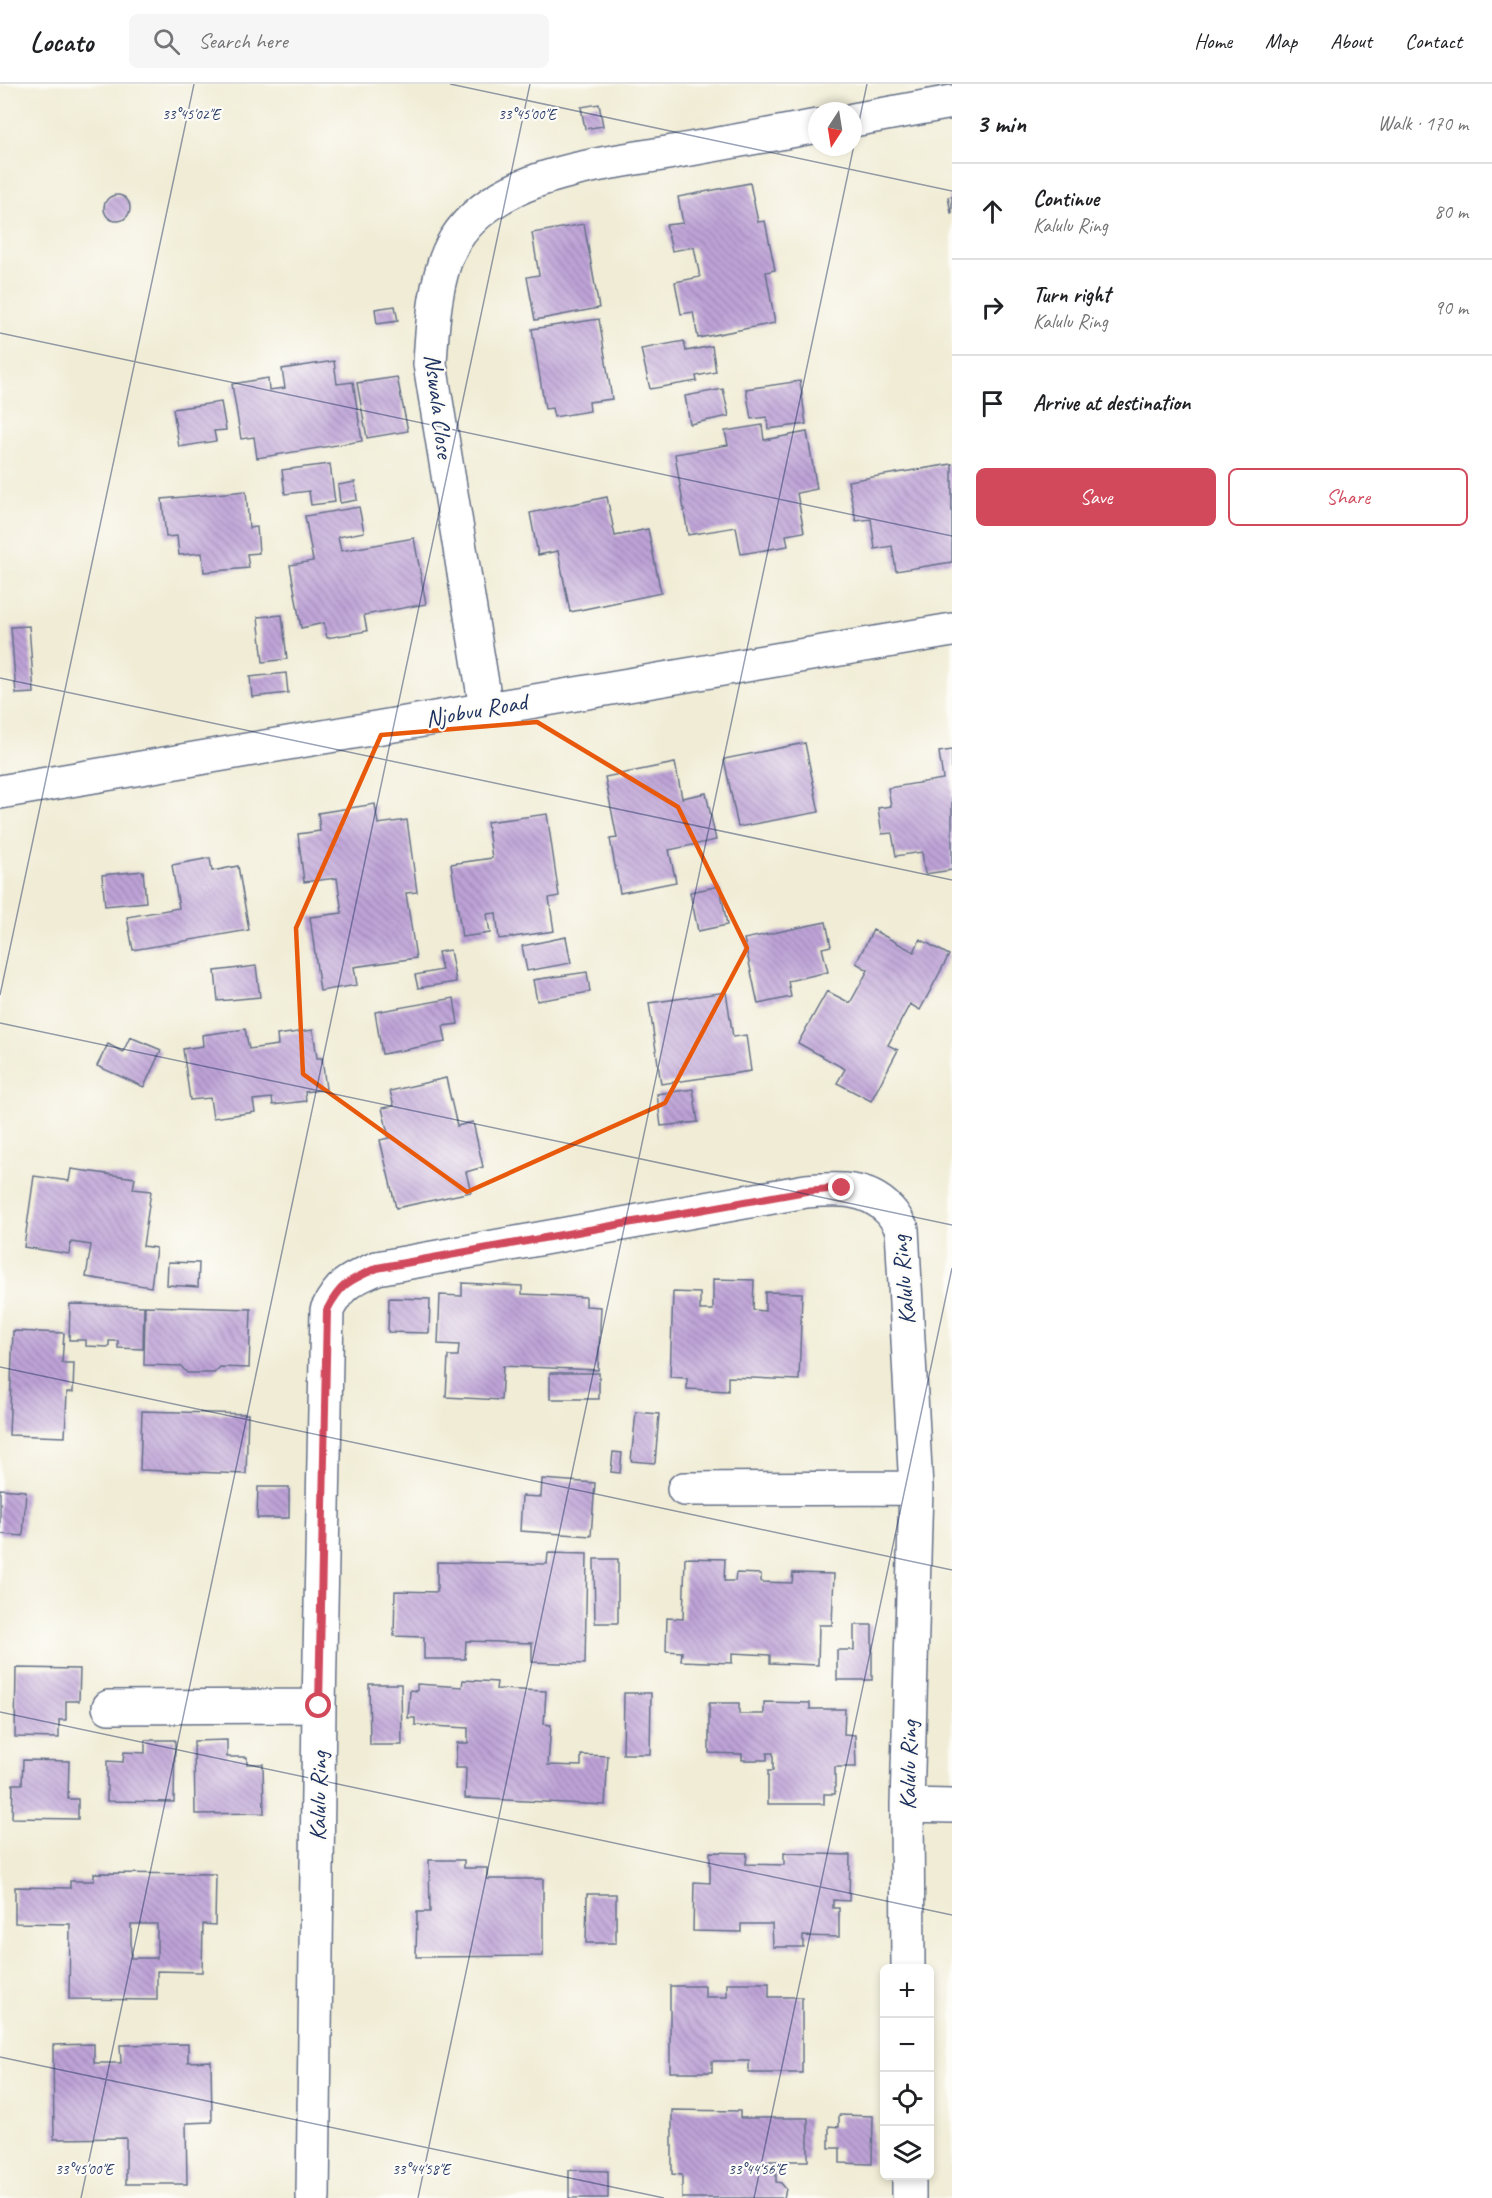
<!DOCTYPE html>
<html lang="en">
<head>
<meta charset="utf-8">
<style>
	body { margin:0; font-family:Caveat,sans-serif; background:#f6f6f6; color:#202124 }
	.controls { position:absolute; right:18px; bottom:18px; display:grid; overflow:hidden; border-radius:9px; box-shadow:0 3px 9px #0003 }
	.controls button { width:54px; height:54px; display:grid; place-items:center; padding:0; border:0; border-bottom:2px solid #e0e0e0; background:#fff; color:#202124; font:30px sans-serif }
	.compass { position:absolute; left:808px; top:18px; width:54px; height:54px; border-radius:50%; background:#fff; box-shadow:0 3px 9px #0003; rotate:192deg }
	.stop { position:absolute; width:18px; height:18px; margin:-14px; border:4px solid #d1495b; border-radius:50%; background:#fff }
	.stop.end { background:#d1495b; border-color:#fff; box-shadow:0 2px 6px #0008 }
	.list { margin:0; padding:0; list-style:none }
	h2 { display:flex; justify-content:space-between; align-items:center; height:78px; margin:0; padding:0 24px; font-size:26px }
	h2 small { font-size:20px; font-weight:400; color:#757577 }
	.list li { display:grid; grid-template-columns:39px 1fr auto; gap:18px; align-items:center; box-sizing:border-box; height:96px; padding:0 24px; border-top:2px solid #e0e0e0 }
	.list b { display:block; font-size:22px; white-space:nowrap }
	.list p { margin:0; font-size:20px; white-space:nowrap; color:#757577 }
	.list em { font-size:20px; font-style:normal; color:#757577 }
	.actions { display:flex; gap:12px; padding:18px 24px }
	.actions a { flex:1; padding:14px 0; border:2px solid #d1495b; border-radius:9px; text-align:center; font-size:21px; color:#d1495b }
	.actions .main { background:#d1495b; color:#fff }
	.icon { flex:none; width:33px; height:33px; fill:none; stroke:currentColor; stroke-width:2; stroke-linecap:round; stroke-linejoin:round }
	.map { position:relative; flex:none; width:952px; height:2114px; overflow:hidden }
	header { display:flex; align-items:center; gap:36px; box-sizing:border-box; height:84px; padding:0 30px; background:#fff; border-bottom:2px solid #e0e0e0 }
	header strong { font-size:28px }
	nav { display:flex; gap:33px; margin-inline-start:auto; font-size:21px }
	.search { width:420px; height:54px; background:#f6f6f6; display:flex; align-items:center; gap:15px; box-sizing:border-box; padding:0 21px; border-radius:9px; color:#757577; font-size:22px }
	main { display:flex }
	aside { flex:1; background:#fff }
	.map>svg:first-child { display:block }
	.building { fill:url(#building-back-hatch); fill-rule:evenodd }
	.lines { fill:none; stroke-linecap:round; stroke-linejoin:round }
	.minor-casing { stroke:#667188; stroke-width:36 }
	.minor { stroke:#fff; stroke-width:33 }
	.route { stroke:#d1495b; stroke-width:8 }
	.marked { fill:none; stroke:#e8590c; stroke-width:4.5; stroke-linejoin:round }
	.ticks { fill:none; stroke:#1b2f5e; stroke-width:1.5; stroke-opacity:0.45 }
	.labels { text-anchor:middle; stroke-width:4.5; stroke-linejoin:round; paint-order:stroke }
	.street-label { font-size:24px; fill:#1b2f5e; stroke:#fdfcf7 }
	.ticks-label { font-size:15px; text-anchor:middle; fill:#1b2f5e; stroke:#fdfcf7; stroke-width:4.5; stroke-linejoin:round; paint-order:stroke }
</style>
</head>
<body>
<header>
<strong>Locato</strong>
<div class="search"><svg class="icon" aria-label="search" viewBox="0 0 24 24"><circle cx="10" cy="10" r="6"/><path d="M15 15l6 6"/></svg>Search here</div>
<nav><a>Home</a><a>Map</a><a>About</a><a>Contact</a></nav>
</header>
<main>
<div class="map">
<svg width="952" height="2114" viewBox="0 0 952 2114">
	<defs>
		<pattern id="building-back-hatch" width="6" height="6" patternUnits="userSpaceOnUse" patternTransform="scale(1.5)"><rect width="6" height="6" fill="#bea3d7"/><path d="M-1 5l2 2M0 0l6 6M5-1l2 2" fill="none" stroke="#9a85b2"/></pattern>
	</defs>
	<rect width="100%" height="100%" fill="#fdfcf7"/>
	<filter id="ink" filterUnits="userSpaceOnUse"><feTurbulence type="fractalNoise" baseFrequency=".0167" numOctaves="2"/><feDisplacementMap in="SourceGraphic" scale="12" xChannelSelector="R" yChannelSelector="G"/><feConvolveMatrix kernelMatrix="1 2 1 2 8 2 1 2 1" color-interpolation-filters="sRGB"/></filter>
	<filter id="wash" filterUnits="userSpaceOnUse"><feTurbulence type="fractalNoise" baseFrequency=".008" numOctaves="4" result="noise"/><feDisplacementMap in="SourceGraphic" scale="24" xChannelSelector="R" yChannelSelector="G"/><feGaussianBlur stdDeviation="1.35" result="paint"/><feColorMatrix in="noise" values="0 0 0 0 0 0 0 0 0 0 0 0 0 0 0 0 0 1.4 0 .05"/><feComposite in="paint" operator="in"/></filter>
	<g filter="url(#wash)">
		<rect width="100%" height="100%" fill="#f0ecd5"/>
		<g id="blocks">
			<!-- building -->
			<path class="building" d="M 599,20 L 603,42 L 585,45 L 581,23 Z
				M 750,99 L 758,138 L 765,137 L 775,186 L 766,188 L 775,239 L 698,254 L 693,228 L 681,230 L 675,198 L 700,193 L 694,163 L 672,167 L 666,141 L 683,139 L 678,113 Z
				M104 124a13 13 0 1 1 26 0a13 13 0 1 1-26 0Z
				M 952,112 L 952,129 L 951,129 L 948,113 Z
				M 584,140 L 599,224 L 535,236 L 527,193 L 539,191 L 532,149 Z
				M 395,222 L 398,237 L 377,240 L 375,225 Z
				M 599,235 L 612,315 L 589,318 L 590,327 L 554,333 L 552,324 L 545,325 L 532,245 Z
				M 684,257 L 686,267 L 712,262 L 716,288 L 696,292 L 697,297 L 650,305 L 641,265 Z
				M 334,277 L 337,300 L 353,298 L 362,357 L 257,374 L 254,353 L 241,355 L 232,300 L 268,294 L 269,306 L 285,304 L 282,285 Z
				M 397,293 L 408,347 L 367,354 L 357,299 Z
				M 800,297 L 806,340 L 768,345 L 767,333 L 751,335 L 746,305 Z
				M 723,305 L 729,332 L 690,340 L 685,312 Z
				M 221,318 L 226,346 L 214,347 L 216,357 L 179,363 L 173,325 Z
				M 762,341 L 764,356 L 807,348 L 817,405 L 797,409 L 804,448 L 786,451 L 788,462 L 741,470 L 736,443 L 688,451 L 675,370 L 728,361 L 725,347 Z
				M 330,380 L 335,418 L 311,421 L 309,407 L 285,410 L 282,386 Z
				M 952,380 L 952,478 L 896,487 L 892,462 L 875,465 L 871,435 L 856,437 L 848,397 Z
				M 355,398 L 357,416 L 340,419 L 338,401 Z
				M 246,407 L 249,444 L 257,443 L 259,469 L 247,470 L 249,484 L 204,488 L 202,469 L 179,471 L 177,452 L 166,453 L 162,415 Z
				M 607,413 L 615,452 L 648,445 L 661,509 L 570,528 L 558,467 L 538,471 L 530,429 Z
				M 359,423 L 364,448 L 338,453 L 341,467 L 414,454 L 426,520 L 364,531 L 367,547 L 327,554 L 324,539 L 301,544 L 290,481 L 313,477 L 305,432 Z
				M 282,531 L 287,575 L 263,578 L 258,533 Z
				M 29,542 L 34,609 L 16,610 L 11,543 Z
				M 286,589 L 288,609 L 252,613 L 250,593 Z
				M 805,659 L 819,728 L 738,743 L 724,675 Z
				M 952,666 L 952,786 L 925,790 L 922,768 L 896,772 L 892,749 L 882,750 L 878,724 L 891,722 L 888,704 L 943,695 L 939,668 Z
				M 675,679 L 682,714 L 706,709 L 716,756 L 669,766 L 676,798 L 620,809 L 610,755 L 617,754 L 605,693 Z
				M 375,720 L 378,740 L 407,736 L 417,808 L 406,809 L 416,874 L 354,883 L 357,901 L 320,907 L 310,833 L 342,829 L 337,794 L 304,798 L 298,750 L 320,747 L 318,729 Z
				M 547,730 L 559,812 L 549,814 L 554,847 L 499,855 L 496,829 L 487,830 L 490,849 L 462,853 L 451,780 L 492,774 L 487,738 Z
				M 210,774 L 212,787 L 238,782 L 249,846 L 133,866 L 127,833 L 179,824 L 172,781 Z
				M 143,787 L 146,818 L 105,822 L 102,791 Z
				M 720,802 L 727,841 L 698,847 L 690,808 Z
				M 826,838 L 831,862 L 822,864 L 828,888 L 788,897 L 791,913 L 758,920 L 744,855 Z
				M 873,846 L 914,868 L 920,855 L 949,871 L 920,926 L 910,920 L 888,961 L 898,966 L 871,1017 L 837,999 L 845,985 L 798,959 L 827,907 L 850,919 L 868,886 L 856,879 Z
				M 566,853 L 571,879 L 527,887 L 522,862 Z
				M 450,866 L 456,898 L 418,904 L 415,891 L 442,886 L 438,868 Z
				M 256,882 L 260,913 L 218,917 L 215,887 Z
				M 587,888 L 590,908 L 537,917 L 533,896 Z
				M 726,908 L 733,953 L 746,951 L 751,987 L 661,1000 L 649,919 Z
				M 454,914 L 458,940 L 443,942 L 446,958 L 382,970 L 375,928 Z
				M 245,945 L 249,965 L 278,961 L 277,951 L 313,946 L 317,974 L 322,974 L 326,1005 L 305,1008 L 306,1017 L 273,1021 L 272,1014 L 253,1016 L 255,1028 L 213,1034 L 210,1014 L 190,1016 L 183,965 L 203,962 L 202,951 Z
				M 130,953 L 161,966 L 144,1003 L 97,982 L 108,960 L 123,968 Z
				M 446,994 L 457,1042 L 473,1038 L 483,1083 L 466,1088 L 471,1108 L 396,1124 L 380,1056 L 389,1054 L 382,1024 L 394,1022 L 390,1007 Z
				M 693,1005 L 698,1038 L 661,1042 L 657,1010 Z
				M 71,1085 L 135,1094 L 133,1105 L 151,1107 L 143,1162 L 156,1164 L 151,1203 L 86,1193 L 91,1161 L 71,1158 L 69,1170 L 24,1163 L 34,1092 L 69,1097 Z
				M 168,1178 L 199,1179 L 198,1203 L 167,1201 Z
				M 713,1195 L 754,1196 L 753,1226 L 765,1227 L 765,1208 L 802,1209 L 799,1296 L 728,1293 L 728,1307 L 687,1305 L 687,1294 L 670,1293 L 673,1208 L 700,1209 L 700,1226 L 713,1226 Z
				M 462,1199 L 522,1202 L 522,1210 L 586,1213 L 586,1222 L 601,1223 L 598,1286 L 503,1282 L 501,1316 L 446,1313 L 448,1272 L 458,1272 L 459,1261 L 438,1260 L 440,1211 L 462,1212 Z
				M 389,1214 L 430,1215 L 429,1249 L 388,1248 Z
				M 70,1220 L 144,1222 L 143,1265 L 118,1264 L 118,1257 L 109,1257 L 109,1263 L 86,1262 L 86,1256 L 69,1256 Z
				M 145,1222 L 251,1225 L 249,1284 L 220,1283 L 214,1289 L 187,1289 L 181,1282 L 144,1281 Z
				M 13,1247 L 64,1249 L 62,1279 L 74,1279 L 73,1308 L 67,1308 L 65,1353 L 9,1351 Z
				M 550,1289 L 599,1289 L 599,1315 L 550,1315 Z
				M 142,1327 L 248,1330 L 246,1390 L 140,1386 Z
				M 636,1328 L 659,1330 L 655,1379 L 631,1377 Z
				M 613,1368 L 622,1369 L 620,1389 L 611,1388 Z
				M 542,1395 L 595,1399 L 591,1452 L 520,1447 L 522,1412 L 541,1413 Z
				M 258,1403 L 289,1403 L 289,1434 L 257,1434 Z
				M 0,1405 L 26,1407 L 23,1452 L 0,1450 Z
				M 548,1469 L 587,1470 L 585,1580 L 532,1578 L 532,1559 L 466,1557 L 465,1575 L 424,1575 L 424,1553 L 394,1552 L 395,1507 L 437,1508 L 437,1478 L 547,1480 Z
				M 685,1474 L 725,1475 L 724,1497 L 735,1497 L 736,1489 L 761,1490 L 761,1498 L 792,1499 L 793,1489 L 834,1490 L 832,1541 L 819,1541 L 818,1581 L 770,1579 L 770,1571 L 732,1569 L 732,1579 L 681,1577 L 682,1568 L 666,1567 L 667,1534 L 683,1535 Z
				M 594,1475 L 618,1475 L 618,1539 L 595,1539 Z
				M 854,1541 L 872,1541 L 872,1596 L 837,1596 L 837,1566 L 854,1566 Z
				M 16,1584 L 80,1585 L 79,1617 L 66,1617 L 66,1636 L 59,1636 L 59,1654 L 15,1653 Z
				M 463,1596 L 497,1598 L 496,1605 L 546,1607 L 544,1640 L 551,1641 L 548,1681 L 581,1682 L 581,1671 L 608,1672 L 605,1721 L 465,1714 L 466,1684 L 455,1684 L 457,1659 L 468,1659 L 468,1644 L 415,1641 L 415,1634 L 408,1634 L 410,1606 L 417,1607 L 417,1600 L 462,1603 Z
				M 369,1600 L 401,1600 L 402,1661 L 370,1661 Z
				M 624,1609 L 651,1609 L 650,1670 L 623,1670 Z
				M 764,1618 L 810,1619 L 810,1625 L 845,1625 L 844,1650 L 855,1651 L 856,1683 L 835,1683 L 835,1710 L 824,1710 L 824,1720 L 768,1720 L 768,1687 L 773,1687 L 773,1669 L 767,1669 L 767,1676 L 742,1676 L 742,1670 L 709,1669 L 709,1619 L 739,1619 L 739,1630 L 764,1630 Z
				M 145,1656 L 175,1656 L 174,1718 L 107,1717 L 107,1677 L 123,1678 L 124,1668 L 145,1669 Z
				M 227,1656 L 227,1673 L 247,1673 L 247,1680 L 263,1680 L 264,1729 L 195,1730 L 194,1657 Z
				M 23,1676 L 69,1677 L 68,1715 L 78,1715 L 78,1735 L 12,1734 L 13,1700 L 22,1700 Z
				M 710,1768 L 747,1769 L 746,1780 L 784,1781 L 784,1769 L 850,1771 L 849,1817 L 833,1816 L 833,1824 L 839,1824 L 839,1853 L 803,1852 L 803,1863 L 773,1863 L 772,1840 L 741,1840 L 741,1848 L 693,1847 L 694,1798 L 710,1799 Z
				M 429,1776 L 464,1776 L 464,1784 L 487,1784 L 487,1795 L 543,1795 L 543,1872 L 416,1873 L 417,1828 L 430,1828 Z
				M 94,1789 L 216,1790 L 215,1841 L 203,1840 L 202,1888 L 157,1887 L 157,1916 L 69,1915 L 70,1840 L 15,1839 L 15,1803 L 70,1804 L 70,1797 L 94,1797 ZM 131,1840 L 157,1840 L 157,1874 L 131,1874 Z
				M 587,1810 L 616,1810 L 616,1859 L 586,1859 Z
				M 727,1899 L 769,1899 L 769,1913 L 802,1913 L 802,1989 L 749,1989 L 749,1977 L 712,1977 L 712,1988 L 670,1988 L 670,1902 L 705,1902 L 705,1913 L 727,1913 Z
				M 94,1960 L 94,1979 L 121,1979 L 120,1961 L 188,1960 L 188,1978 L 211,1977 L 212,2038 L 186,2039 L 187,2100 L 126,2100 L 126,2054 L 54,2055 L 53,1961 Z
				M 672,2026 L 740,2027 L 740,2034 L 808,2034 L 808,2077 L 764,2077 L 764,2081 L 776,2081 L 776,2098 L 781,2099 L 786,2105 L 784,2114 L 682,2114 L 682,2091 L 672,2090 Z
				M 839,2031 L 873,2032 L 872,2080 L 840,2079 L 840,2064 L 829,2064 L 829,2042 L 839,2043 Z
				M 569,2086 L 608,2087 L 608,2114 L 569,2114 Z"/>
		</g>
	</g>
	<g filter="url(#ink)">
		<use href="#blocks" fill-opacity="0" stroke="#667188" stroke-width="1.5"/>
		<g class="lines">
			<defs>
				<path id="minor" d="M 853,36 L 952,18
					M 486,624 L 430,280 C 432,243 435,188 455,156 C 498,88 601,81 673,68 C 721,60 769,51 817,42
					M 0,708 L 952,546
					M 684,1405 L 916,1404
					M 109,1623 L 319,1622
					M 907,1721 L 952,1722
					M 909,2092 L 909,2114
					M 313,2114 L 319,1622 L 327,1226 C 341,1199 350,1196 377,1184 L 806,1107 C 835,1105 866,1102 888,1125 C 894,1130 898,1139 902,1145 L 916,1404 L 907,1721 L 908,1884"/>
			</defs>
			<!-- minor casing -->
			<use href="#minor" class="minor-casing"/>
			<!-- minor -->
			<use href="#minor" class="minor"/>
		</g>
	</g>
	<g class="lines" filter="url(#ink)">
		<!-- route -->
		<path class="route" d="M 319,1622 L 327,1226 C 341,1199 350,1196 377,1184 L 806,1107 L 842,1104"/>
	</g>
	<!-- marked area -->
	<path class="marked" d="M 537,638 L 678,723 L 747,864 L 665,1019 L 467,1108 L 303,990 L 296,844 L 381,651 Z"/>
	<!-- ticks -->
	<path class="ticks" d="M 450,0 L 952,107M 0,249 L 952,452M 0,594 L 952,796M 0,911 L 194,0M 0,939 L 952,1141M 0,1283 L 952,1486M 0,1628 L 952,1831M 0,1973 L 664,2114M 81,2114 L 530,0M 418,2114 L 867,0M 754,2114 L 952,1184"/>
	<g class="labels">
		<!-- street labels -->
		<g class="street-label">
			<text transform="translate(439 322) rotate(83)" y="8">Nswala Close</text>
			<text transform="translate(476 626) rotate(-10)" y="8">Njobvu Road</text>
			<text transform="translate(903 1196) rotate(-95)" y="8">Kalulu Ring</text>
			<text transform="translate(908 1681) rotate(-89)" y="8">Kalulu Ring</text>
			<text transform="translate(318 1712) rotate(-89)" y="8">Kalulu Ring</text>
		</g>
	</g>
	<g class="ticks-label">
		<text x="191" y="35">33°45'02"E</text>
		<text x="527" y="35">33°45'00"E</text>
		<text x="84" y="2090">33°45'00"E</text>
		<text x="421" y="2090">33°44'58"E</text>
		<text x="757" y="2090">33°44'56"E</text>
	</g>
</svg>
<div class="controls">
<button>+</button>
<button>−</button>
<button><svg class="icon" aria-label="locate" viewBox="0 0 24 24"><circle cx="12" cy="12" r="6"/><path d="M12 2v4M12 18v4M2 12h4M18 12h4"/></svg></button>
<button><svg class="icon" aria-label="layers" viewBox="0 0 24 24"><path d="M12 4l9 5-9 5-9-5zM3 14l9 5 9-5"/></svg></button>
</div>
<svg class="compass" viewBox="-18 -18 36 36"><path d="M0-13l5 13h-10z" fill="#e53935"/><path d="M0 13l5-13h-10z" fill="#757577"/></svg>
<div class="stop" style="left:319px;top:1622px"></div>
<div class="stop end" style="left:842px;top:1104px"></div>
</div>
<aside>
<h2>3 min<small>Walk · 170 m</small></h2>
<ul class="list">
<li><svg class="icon" aria-label="ahead" viewBox="0 0 24 24"><path d="M12 20V5M6 11l6-6 6 6"/></svg><div><b>Continue</b><p>Kalulu Ring</p></div><em>80 m</em></li>
<li><svg class="icon" aria-label="right" viewBox="0 0 24 24"><path d="M7 20v-9h11M14 6l5 5-5 5"/></svg><div><b>Turn right</b><p>Kalulu Ring</p></div><em>90 m</em></li>
<li><svg class="icon" aria-label="arrive" viewBox="0 0 24 24"><path d="M6 21V4h12l-3 4 3 4H6"/></svg><div><b>Arrive at destination</b></div></li>
</ul>
<div class="actions"><a class="main">Save</a><a>Share</a></div>
</aside>
</main>
</body>
</html>
